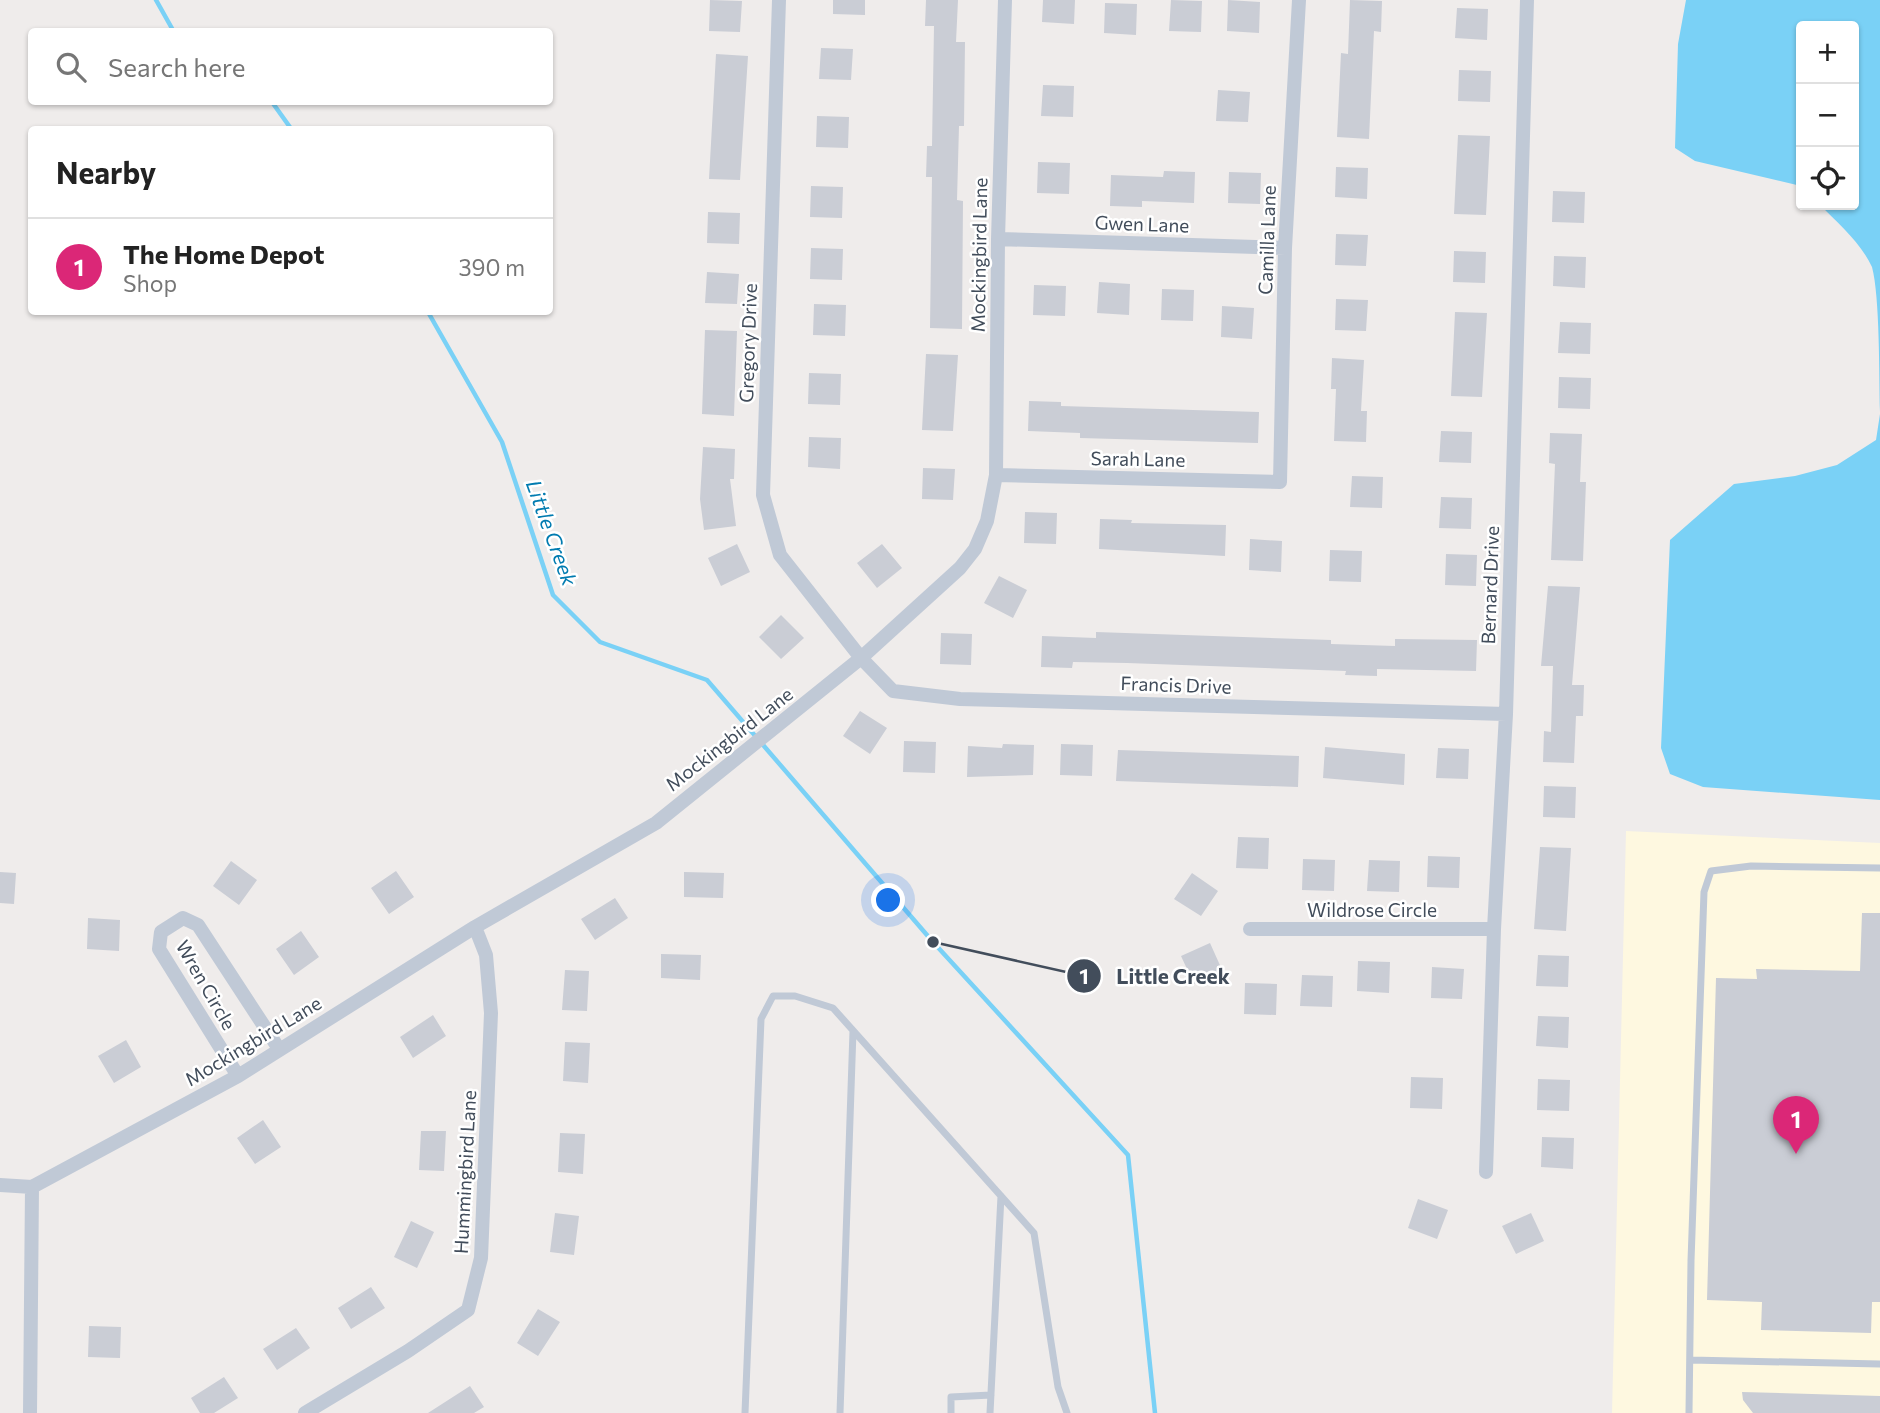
<!DOCTYPE html>
<html lang="en">
<head>
<meta charset="utf-8">
<style>
	body { margin:0; font-family:Commissioner,sans-serif; background:#f6f6f6; color:#222 }
	.controls { position:absolute; right:21px; top:21px; display:grid; overflow:hidden; border-radius:7px; box-shadow:0 2px 5px #0004 }
	.controls button { width:63px; height:63px; display:grid; place-items:center; padding:0; border:0; border-bottom:2px solid #e0e0e0; background:#fff; color:#222; font:35px sans-serif }
	.you { position:absolute; left:889px; top:901px; width:24px; height:24px; margin:-18px; border:5px solid #fff; border-radius:50%; background:#1a73e8; box-shadow:0 0 0 10px #1a73e833 }
	.badge { display:grid; place-items:center; width:46px; height:46px; border-radius:50%; background:#db2777; color:#fff; font-size:23px; font-weight:700 }
	.pin { position:absolute; translate:-50% -58px; filter:drop-shadow(0 2px 4px #0008) }
	.pin::after { content:''; position:absolute; top:37px; width:24px; height:21px; background:inherit; clip-path:polygon(0 0,100% 0,50% 100%) }
	.list { margin:0; padding:0; list-style:none }
	h2 { display:flex; justify-content:space-between; align-items:center; height:91px; margin:0; padding:0 28px; font-size:30px }
	h2 small { font-size:23px; font-weight:400; color:#767676 }
	.list li { display:grid; grid-template-columns:46px 1fr auto; gap:21px; align-items:center; box-sizing:border-box; height:98px; padding:0 28px; border-top:2px solid #e0e0e0 }
	.list b { display:block; font-size:26px; white-space:nowrap }
	.list p { margin:0; font-size:23px; white-space:nowrap; color:#767676 }
	.list em { font-size:23px; font-style:normal; color:#767676 }
	.icon { flex:none; width:38px; height:38px; fill:none; stroke:currentColor; stroke-width:2; stroke-linecap:round; stroke-linejoin:round }
	.map { position:relative; flex:none; width:1880px; height:1413px; overflow:hidden }
	.search { position:absolute; background:#fff; box-shadow:0 2px 5px #0004; left:28px; top:28px; width:525px; height:77px; display:flex; align-items:center; gap:18px; box-sizing:border-box; padding:0 24px; border-radius:7px; color:#767676; font-size:26px }
	.panel { position:absolute; background:#fff; box-shadow:0 2px 5px #0004; left:28px; top:126px; width:525px; height:189px; border-radius:7px }
	.map>svg:first-child { display:block }
	.commercial { fill:#fef8e0 }
	.water { fill:#7ad1f6 }
	.lines { fill:none; stroke-linecap:round; stroke-linejoin:round }
	.stream { stroke:#7ad1f6; stroke-width:4.5 }
	.building { fill:#cacdd5 }
	.lane { stroke:#c0c9d6; stroke-width:7 }
	.street { stroke:#c0c9d6; stroke-width:14 }
	.labels { text-anchor:middle; stroke-width:5; stroke-linejoin:round; paint-order:stroke }
	.street-label { font-size:19px; fill:#424d5b; stroke:#fff }
	.water-label { font-size:21px; font-style:italic; fill:#007bb0; stroke:#fff }
	.leader { fill:none; stroke:#424d5b; stroke-width:2.5 }
	.callout-dot { fill:#424d5b; stroke:#fff; stroke-width:2.5 }
	.mark-label { font-size:21px; text-anchor:middle; font-weight:bold; fill:#fff }
	.callout-label { font-size:21px; text-anchor:middle; font-weight:bold; fill:#424d5b; stroke:#fff; stroke-width:5; stroke-linejoin:round; paint-order:stroke }
</style>
</head>
<body>
<div class="map">
<svg width="1880" height="1413" viewBox="0 0 1880 1413">
	<rect width="100%" height="100%" fill="#efeceb"/>
	<!-- commercial -->
	<path class="commercial" d="M 1626,831 L 1880,843 L 1880,1413 L 1612,1413 Z"/>
	<!-- water -->
	<path class="water" d="M 1686,0 L 1880,0 L 1880,412 C 1879,376 1880,297 1872,267 C 1861,243 1838,223 1820,205 L 1854,205 L 1854,26 L 1801,26 L 1801,186 L 1695,161 L 1675,148 L 1678,44 Z
		M 1880,414 L 1880,800 L 1703,787 L 1670,774 L 1661,748 L 1670,540 L 1734,484 L 1795,476 L 1837,465 L 1876,440 Z"/>
	<g class="lines">
		<!-- stream -->
		<path class="stream" d="M 156,0 L 174,32
			M 272,102 L 292,130
			M 428,312 L 502,442 L 553,595 L 600,642 L 707,680 L 933,942 L 1128,1155 L 1155,1413"/>
	</g>
	<!-- building -->
	<path class="building" d="M 710,0 L 742,1 L 740,32 L 709,31 Z
		M 833,0 L 865,0 L 865,15 L 833,14 Z
		M 926,0 L 958,0 L 956,42 L 965,42 L 964,126 L 959,126 L 957,200 L 963,201 L 962,329 L 930,328 L 932,177 L 926,177 L 927,146 L 932,146 L 934,26 L 925,26 Z
		M 1043,0 L 1075,0 L 1074,24 L 1042,22 Z
		M 1171,0 L 1202,1 L 1201,32 L 1169,31 Z
		M 1228,0 L 1260,2 L 1259,33 L 1227,31 Z
		M 1350,0 L 1382,1 L 1381,32 L 1374,31 L 1369,139 L 1337,137 L 1341,53 L 1348,54 Z
		M 1105,3 L 1137,4 L 1136,35 L 1104,33 Z
		M 1457,8 L 1488,9 L 1487,40 L 1455,38 Z
		M 821,48 L 853,49 L 851,80 L 819,79 Z
		M 716,54 L 748,56 L 740,180 L 709,179 Z
		M 1459,70 L 1491,71 L 1490,102 L 1458,101 Z
		M 1043,85 L 1074,86 L 1073,117 L 1041,116 Z
		M 1218,90 L 1250,92 L 1248,122 L 1216,121 Z
		M 817,116 L 849,117 L 848,148 L 816,147 Z
		M 1458,135 L 1490,136 L 1486,215 L 1454,214 Z
		M 1038,162 L 1070,163 L 1069,194 L 1037,193 Z
		M 1336,167 L 1368,168 L 1367,199 L 1335,197 Z
		M 1164,171 L 1195,172 L 1194,203 L 1142,201 L 1142,207 L 1110,206 L 1111,175 L 1163,177 Z
		M 1229,172 L 1261,173 L 1260,204 L 1228,203 Z
		M 811,186 L 843,187 L 842,218 L 810,217 Z
		M 1553,191 L 1585,192 L 1584,223 L 1552,222 Z
		M 708,212 L 740,213 L 739,244 L 707,243 Z
		M 1336,234 L 1368,235 L 1366,266 L 1335,265 Z
		M 811,248 L 843,249 L 842,280 L 810,279 Z
		M 1454,251 L 1486,252 L 1485,283 L 1453,282 Z
		M 1554,256 L 1586,257 L 1585,288 L 1553,286 Z
		M 707,272 L 739,274 L 737,304 L 705,303 Z
		M 1099,282 L 1130,284 L 1129,315 L 1097,313 Z
		M 1034,285 L 1066,286 L 1065,316 L 1033,315 Z
		M 1162,289 L 1194,290 L 1193,321 L 1161,320 Z
		M 1336,299 L 1368,300 L 1366,331 L 1335,330 Z
		M 814,304 L 846,305 L 845,336 L 813,335 Z
		M 1222,306 L 1254,308 L 1252,339 L 1221,337 Z
		M 1455,312 L 1487,313 L 1482,397 L 1451,396 Z
		M 1560,322 L 1591,323 L 1590,354 L 1558,353 Z
		M 705,330 L 737,331 L 734,416 L 702,414 Z
		M 926,354 L 958,355 L 953,431 L 922,430 Z
		M 1332,358 L 1364,360 L 1361,411 L 1367,411 L 1366,442 L 1334,441 L 1336,389 L 1331,389 Z
		M 809,373 L 841,374 L 840,405 L 808,404 Z
		M 1559,377 L 1591,378 L 1590,409 L 1558,408 Z
		M 1029,401 L 1061,402 L 1061,406 L 1259,412 L 1258,443 L 1080,438 L 1080,433 L 1028,431 Z
		M 1441,431 L 1472,432 L 1471,463 L 1439,462 Z
		M 1550,433 L 1582,434 L 1580,482 L 1586,482 L 1583,561 L 1551,560 L 1555,464 L 1549,463 Z
		M 809,437 L 841,438 L 840,469 L 808,467 Z
		M 703,447 L 735,449 L 734,479 L 730,479 L 736,526 L 704,530 L 700,499 Z
		M 923,468 L 955,469 L 953,500 L 922,499 Z
		M 1352,476 L 1383,477 L 1382,508 L 1350,507 Z
		M 1441,497 L 1472,498 L 1471,529 L 1439,528 Z
		M 1025,512 L 1057,513 L 1056,544 L 1024,543 Z
		M 1100,519 L 1132,520 L 1131,523 L 1226,525 L 1225,556 L 1099,549 Z
		M 1250,539 L 1282,541 L 1281,572 L 1249,570 Z
		M 737,544 L 750,572 L 721,586 L 708,558 Z
		M 882,544 L 902,568 L 877,588 L 857,563 Z
		M 1330,550 L 1362,551 L 1361,582 L 1329,581 Z
		M 1446,554 L 1477,555 L 1476,586 L 1445,585 Z
		M 999,576 L 1027,590 L 1013,618 L 984,603 Z
		M 1548,586 L 1580,587 L 1572,685 L 1584,685 L 1583,716 L 1576,716 L 1574,763 L 1543,762 L 1544,731 L 1551,732 L 1553,666 L 1541,666 Z
		M 781,615 L 804,638 L 781,659 L 759,637 Z
		M 1096,632 L 1331,640 L 1331,644 L 1395,646 L 1395,639 L 1477,640 L 1476,671 L 1377,669 L 1377,676 L 1345,675 L 1346,671 L 1127,663 L 1073,662 L 1072,668 L 1041,667 L 1042,636 L 1096,638 Z
		M 941,633 L 972,634 L 971,665 L 940,664 Z
		M 860,711 L 887,728 L 870,754 L 843,736 Z
		M 904,741 L 936,742 L 935,773 L 903,772 Z
		M 1003,744 L 1034,745 L 1033,775 L 967,777 L 968,746 L 1002,748 Z
		M 1061,744 L 1093,745 L 1092,776 L 1060,775 Z
		M 1325,747 L 1405,754 L 1404,785 L 1323,778 Z
		M 1438,748 L 1469,749 L 1468,779 L 1436,778 Z
		M 1118,750 L 1299,756 L 1298,787 L 1116,781 Z
		M 1544,786 L 1576,787 L 1575,818 L 1543,817 Z
		M 1238,837 L 1269,838 L 1268,869 L 1236,868 Z
		M 1540,847 L 1571,848 L 1566,931 L 1534,929 Z
		M 1428,856 L 1460,857 L 1459,888 L 1427,887 Z
		M 1303,859 L 1335,860 L 1334,891 L 1302,890 Z
		M 1369,860 L 1400,861 L 1399,892 L 1367,891 Z
		M 231,861 L 257,880 L 239,905 L 213,886 Z
		M 396,871 L 414,897 L 389,914 L 371,888 Z
		M 0,872 L 16,873 L 14,904 L 0,903 Z
		M 684,872 L 724,873 L 723,898 L 684,897 Z
		M 1192,873 L 1218,891 L 1201,916 L 1174,899 Z
		M 615,898 L 628,918 L 595,940 L 581,919 Z
		M 1862,913 L 1880,913 L 1880,1302 L 1872,1302 L 1871,1333 L 1761,1330 L 1762,1302 L 1707,1300 L 1716,978 L 1757,979 L 1756,969 L 1860,971 Z
		M 88,918 L 120,920 L 119,951 L 87,949 Z
		M 301,931 L 319,957 L 294,975 L 276,949 Z
		M 1210,943 L 1223,972 L 1194,984 L 1181,956 Z
		M 661,954 L 701,955 L 700,980 L 661,978 Z
		M 1538,955 L 1569,956 L 1568,987 L 1536,986 Z
		M 1358,961 L 1390,962 L 1389,993 L 1357,991 Z
		M 1432,967 L 1464,969 L 1462,999 L 1431,998 Z
		M 565,970 L 589,971 L 587,1011 L 562,1010 Z
		M 1302,975 L 1333,976 L 1332,1007 L 1300,1006 Z
		M 1245,983 L 1277,984 L 1276,1015 L 1244,1014 Z
		M 433,1015 L 446,1036 L 413,1058 L 400,1037 Z
		M 1538,1016 L 1569,1017 L 1568,1048 L 1536,1046 Z
		M 126,1040 L 141,1067 L 114,1083 L 98,1056 Z
		M 565,1042 L 590,1043 L 588,1083 L 563,1081 Z
		M 1411,1077 L 1443,1078 L 1442,1109 L 1410,1108 Z
		M 1538,1079 L 1570,1080 L 1569,1111 L 1537,1110 Z
		M 263,1120 L 281,1147 L 255,1164 L 237,1138 Z
		M 421,1131 L 446,1131 L 444,1171 L 419,1170 Z
		M 560,1133 L 585,1134 L 583,1174 L 558,1172 Z
		M 1542,1137 L 1574,1138 L 1573,1169 L 1541,1167 Z
		M 1418,1199 L 1448,1210 L 1437,1239 L 1408,1228 Z
		M 555,1213 L 579,1216 L 574,1255 L 550,1252 Z
		M 1531,1213 L 1544,1241 L 1516,1254 L 1502,1226 Z
		M 411,1221 L 434,1232 L 417,1268 L 394,1257 Z
		M 371,1287 L 385,1308 L 351,1329 L 338,1308 Z
		M 538,1309 L 560,1322 L 538,1356 L 517,1343 Z
		M 89,1326 L 121,1327 L 120,1358 L 88,1357 Z
		M 296,1328 L 310,1348 L 277,1370 L 263,1349 Z
		M 224,1377 L 238,1398 L 214,1413 L 200,1413 L 191,1398 Z
		M 470,1386 L 484,1407 L 474,1413 L 428,1413 Z
		M 1742,1392 L 1880,1396 L 1880,1413 L 1753,1413 L 1743,1400 Z"/>
	<g class="lines">
		<!-- lane -->
		<path class="lane" d="M 1690,1360 L 1880,1364
			M 745,1413 L 761,1019 L 773,996 L 795,996 L 833,1008 L 1034,1233 L 1058,1387 L 1067,1413
			M 840,1413 L 853,1031
			M 951,1413 L 951,1397 L 991,1395
			M 990,1413 L 1001,1196
			M 1689,1413 L 1691,1261 L 1704,892 L 1711,871 L 1751,866 L 1880,868"/>
		<!-- street -->
		<path class="street" d="M 779,0 L 763,495 L 780,555 L 861,658 L 893,691 L 960,699 L 1506,714
			M 998,239 L 1285,248
			M 996,475 L 1280,482 L 1285,248 L 1299,0
			M 1250,929 L 1494,929
			M 238,1076 L 159,949 L 161,932 L 183,918 L 198,925 L 279,1049
			M 1486,1172 L 1494,929 L 1506,714 L 1527,0
			M 0,1185 L 32,1187 L 238,1076 L 475,927 L 656,823 L 861,658 L 960,568 L 975,549 L 987,521 L 996,475 L 998,239 L 1005,0
			M 30,1413 L 32,1187
			M 305,1413 L 408,1351 L 468,1310 L 481,1258 L 491,1013 L 486,955 L 475,927"/>
	</g>
	<g class="labels">
		<!-- street labels -->
		<g class="street-label">
			<text transform="translate(1142 224) rotate(2)" y="7">Gwen Lane</text>
			<text transform="translate(1267 240) rotate(-88)" y="7">Camilla Lane</text>
			<text transform="translate(979 255) rotate(-89)" y="7">Mockingbird Lane</text>
			<text transform="translate(748 343) rotate(-88)" y="7">Gregory Drive</text>
			<text transform="translate(1138 459) rotate(1)" y="7">Sarah Lane</text>
			<text transform="translate(1490 585) rotate(-88)" y="7">Bernard Drive</text>
			<text transform="translate(1176 685) rotate(2)" y="7">Francis Drive</text>
			<text transform="translate(729 739) rotate(-38)" y="7">Mockingbird Lane</text>
			<text x="1372" y="917">Wildrose Circle</text>
			<text transform="translate(206 985) rotate(60)" y="7">Wren Circle</text>
			<text transform="translate(253 1041) rotate(-31)" y="7">Mockingbird Lane</text>
			<text transform="translate(465 1172) rotate(-87)" y="7">Hummingbird Lane</text>
		</g>
		<!-- water labels -->
		<g class="water-label">
			<text transform="translate(551 533) rotate(70)" y="7">Little Creek</text>
		</g>
	</g>
	<!-- callouts -->
	<path class="leader" d="M933 942L1084 976"/>
	<g class="callout-dot">
		<circle cx="933" cy="942" r="7"/>
		<circle cx="1084" cy="976" r="18"/>
	</g>
	<g class="mark-label">
		<text x="1084" y="984">1</text>
	</g>
	<g class="callout-label">
		<text x="1173" y="984">Little Creek</text>
	</g>
</svg>
<div class="controls">
<button>+</button>
<button>−</button>
<button><svg class="icon" aria-label="locate" viewBox="0 0 24 24"><circle cx="12" cy="12" r="6"/><path d="M12 2v4M12 18v4M2 12h4M18 12h4"/></svg></button>
</div>
<div class="you"></div>
<div class="pin badge" style="left:1796px;top:1154px">1</div>
<div class="search"><svg class="icon" aria-label="search" viewBox="0 0 24 24"><circle cx="10" cy="10" r="6"/><path d="M15 15l6 6"/></svg>Search here</div>
<section class="panel">
<h2>Nearby<small></small></h2>
<ul class="list">
<li><span class="badge">1</span><div><b>The Home Depot</b><p>Shop</p></div><em>390 m</em></li>
</ul>
</section>
</div>
</body>
</html>
